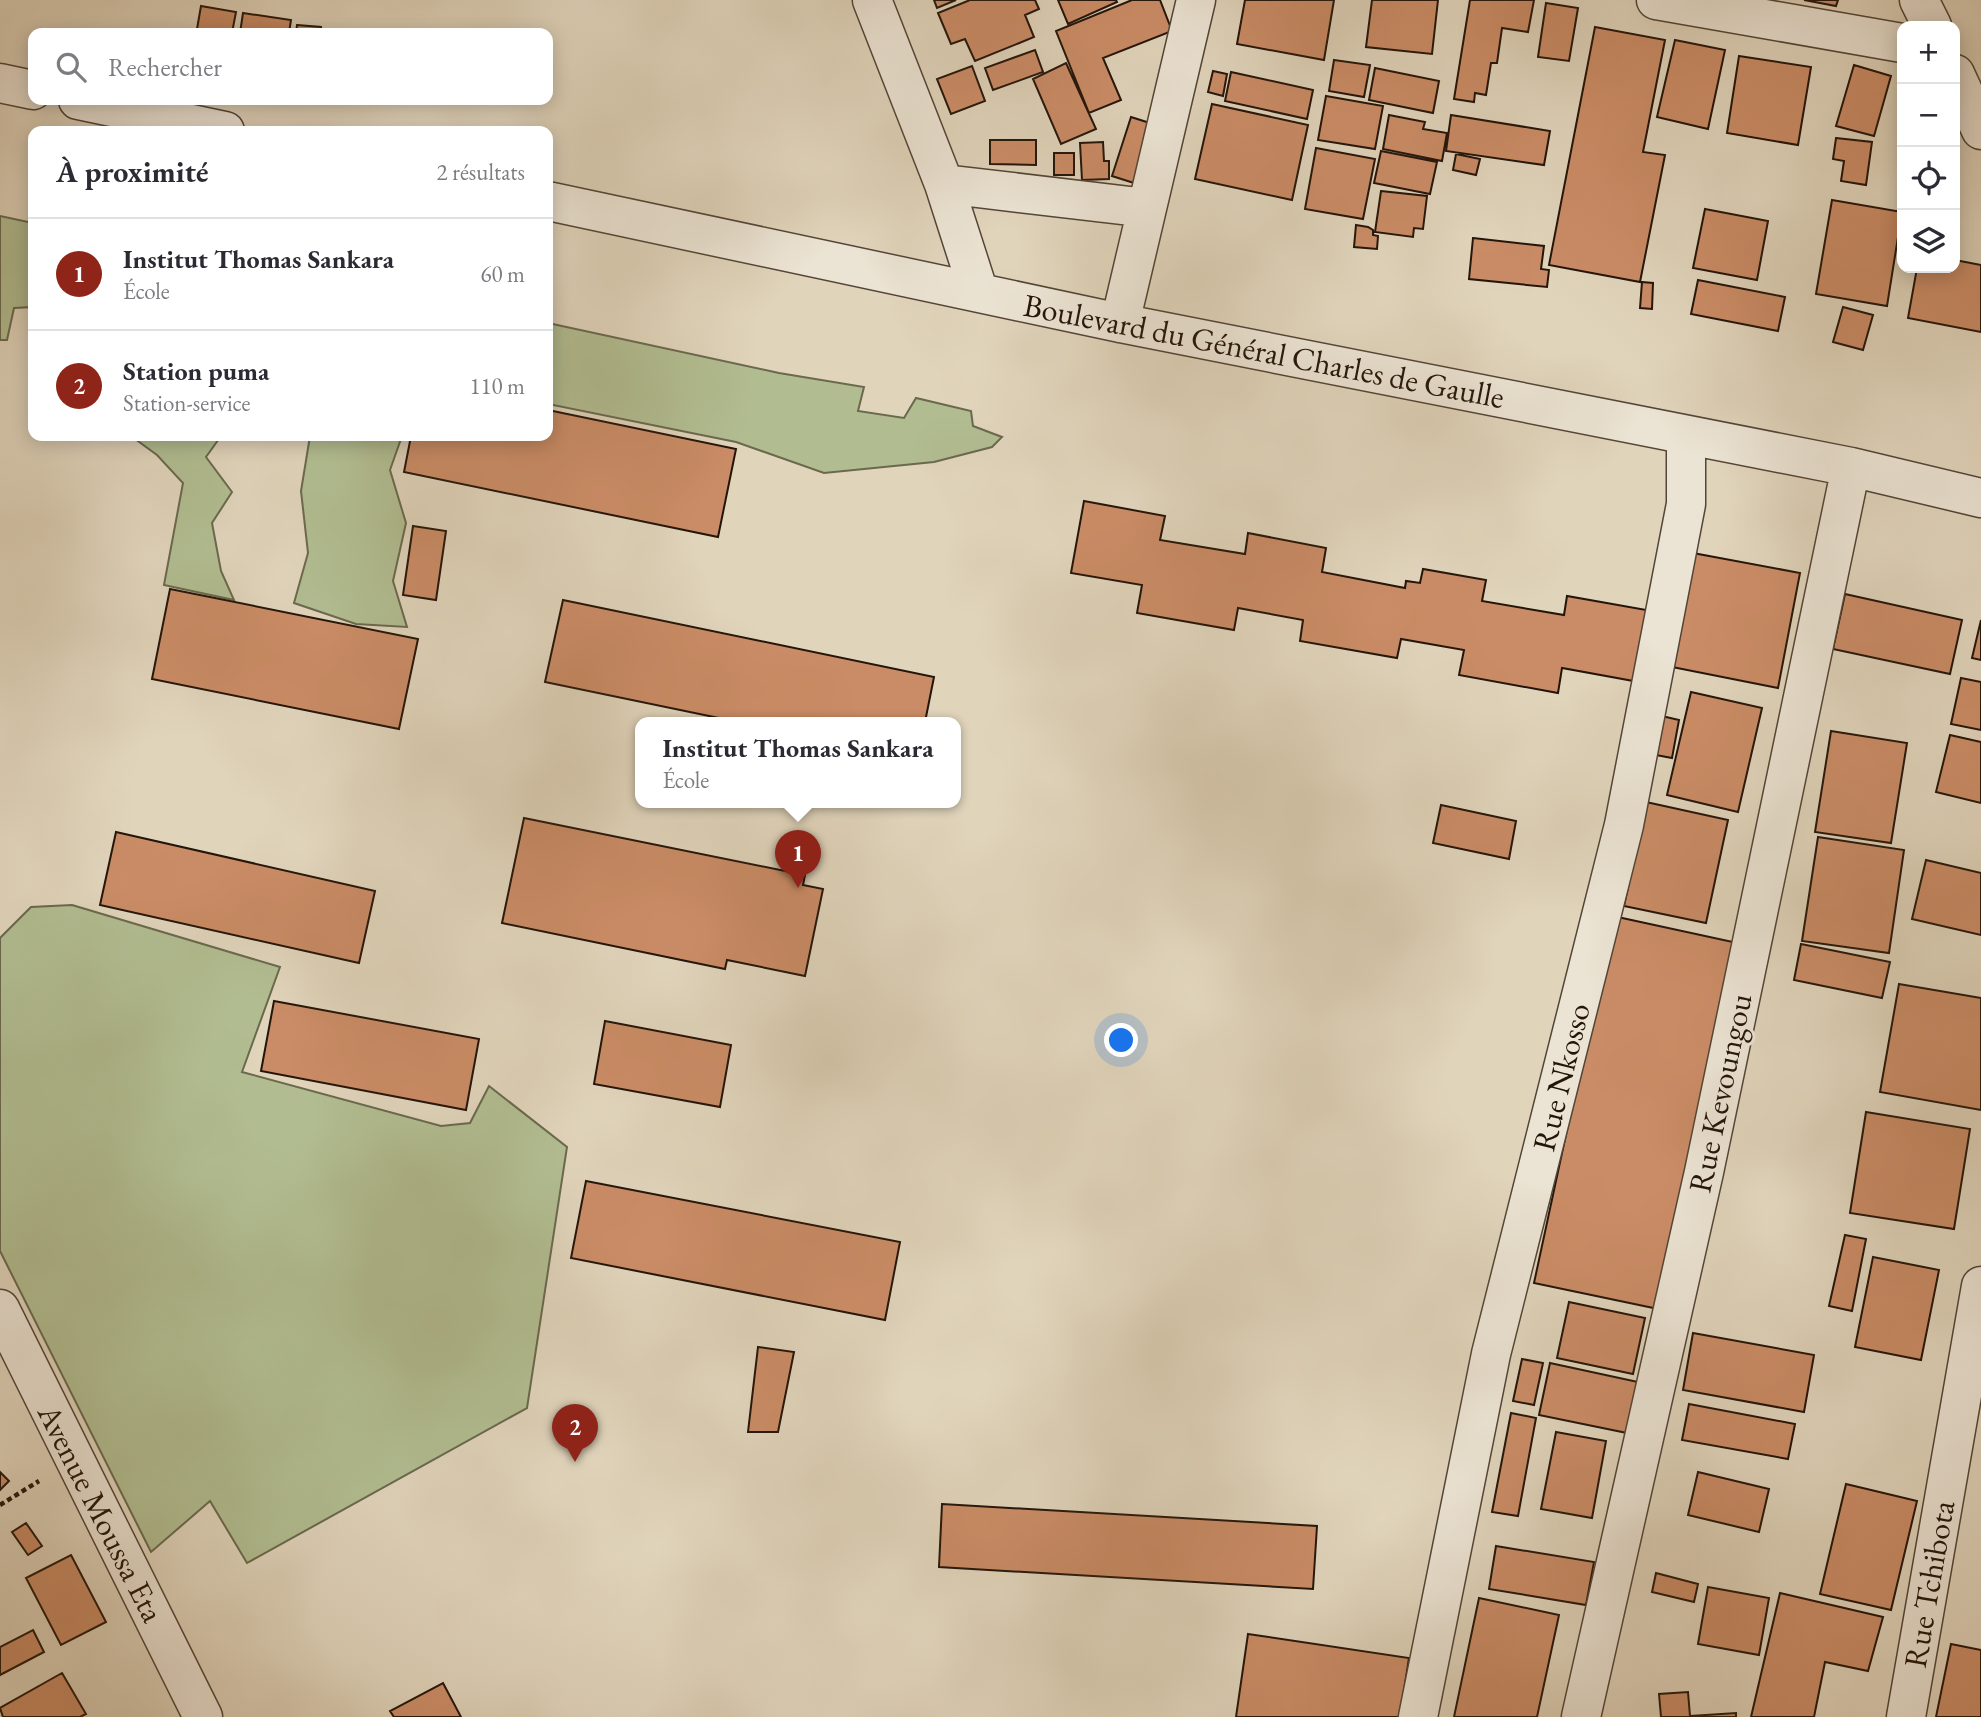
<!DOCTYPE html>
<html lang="fr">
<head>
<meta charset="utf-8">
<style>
	body { margin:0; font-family:"EB Garamond",serif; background:#f7f7f7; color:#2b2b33 }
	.controls { position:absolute; right:21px; top:21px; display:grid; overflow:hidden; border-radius:14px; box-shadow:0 4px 18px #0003 }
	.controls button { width:63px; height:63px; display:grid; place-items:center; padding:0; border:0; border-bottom:2px solid #e1e1e2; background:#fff; color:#2b2b33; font:35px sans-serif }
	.you { position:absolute; left:1122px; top:1041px; width:24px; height:24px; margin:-18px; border:5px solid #fff; border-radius:50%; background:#1a73e8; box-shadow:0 0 0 10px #1a73e833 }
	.badge { display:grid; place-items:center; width:46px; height:46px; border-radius:50%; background:#8f2418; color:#fff; font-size:23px; font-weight:700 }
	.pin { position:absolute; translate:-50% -58px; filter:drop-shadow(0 2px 4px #0008) }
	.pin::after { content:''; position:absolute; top:37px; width:24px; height:21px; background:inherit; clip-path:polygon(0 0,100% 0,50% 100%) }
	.popup { position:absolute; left:635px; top:717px; width:326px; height:91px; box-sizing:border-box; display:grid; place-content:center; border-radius:14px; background:#fff; filter:drop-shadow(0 2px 5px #0005); font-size:23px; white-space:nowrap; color:#7c7c81 }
	.popup b { font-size:26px; color:#2b2b33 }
	.popup::after { content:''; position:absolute; left:50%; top:100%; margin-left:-14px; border:14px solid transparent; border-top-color:#fff }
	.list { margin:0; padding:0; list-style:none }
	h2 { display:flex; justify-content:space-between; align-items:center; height:91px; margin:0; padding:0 28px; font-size:30px }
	h2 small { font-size:23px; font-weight:400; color:#7c7c81 }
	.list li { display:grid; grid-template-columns:46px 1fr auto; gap:21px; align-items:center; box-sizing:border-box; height:112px; padding:0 28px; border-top:2px solid #e1e1e2 }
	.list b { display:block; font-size:26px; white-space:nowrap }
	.list p { margin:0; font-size:23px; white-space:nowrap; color:#7c7c81 }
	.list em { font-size:23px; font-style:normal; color:#7c7c81 }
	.icon { flex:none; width:38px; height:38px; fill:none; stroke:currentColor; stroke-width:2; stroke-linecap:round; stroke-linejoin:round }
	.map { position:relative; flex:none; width:1981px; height:1717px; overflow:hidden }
	.search { position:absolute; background:#fff; box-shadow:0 4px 18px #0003; left:28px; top:28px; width:525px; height:77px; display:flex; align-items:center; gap:18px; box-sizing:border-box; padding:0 24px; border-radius:14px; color:#7c7c81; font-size:26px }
	.panel { position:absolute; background:#fff; box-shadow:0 4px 18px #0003; left:28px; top:126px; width:525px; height:315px; border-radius:14px }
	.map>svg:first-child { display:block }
	.green { fill:#b1bd91; stroke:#6a694e; stroke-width:2 }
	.building { fill:#ca8c66; stroke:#24150b; stroke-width:2 }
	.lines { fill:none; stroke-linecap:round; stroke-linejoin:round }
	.street-casing { stroke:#534537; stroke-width:41 }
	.path { stroke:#24150b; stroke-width:4.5; stroke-dasharray:5 3.5; stroke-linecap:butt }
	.street { stroke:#ebe3d3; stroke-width:38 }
	.labels { text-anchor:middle; stroke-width:6; stroke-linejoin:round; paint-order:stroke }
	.street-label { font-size:32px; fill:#24150b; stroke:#ebe3d3 }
</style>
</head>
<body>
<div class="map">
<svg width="1981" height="1717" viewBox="0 0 1981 1717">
	<rect width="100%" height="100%" fill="#e0d4bb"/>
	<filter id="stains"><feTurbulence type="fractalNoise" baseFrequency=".00286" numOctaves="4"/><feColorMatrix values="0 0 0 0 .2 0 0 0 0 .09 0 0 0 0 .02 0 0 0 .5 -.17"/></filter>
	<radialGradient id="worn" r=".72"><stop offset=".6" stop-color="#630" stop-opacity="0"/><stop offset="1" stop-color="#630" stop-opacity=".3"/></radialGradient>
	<!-- green -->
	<path class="green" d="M 0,216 L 33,223 L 33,307 L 14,308 L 7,340 L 0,340 Z
		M 548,323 L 779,373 L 864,387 L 858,411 L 904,418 L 916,398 L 971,411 L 973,426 L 1002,437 L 992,447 L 934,462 L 824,473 L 736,442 L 548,404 Z
		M 131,436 L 221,436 L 206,457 L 232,492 L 212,523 L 221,571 L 234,600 L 164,585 L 183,483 L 157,455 Z
		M 310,436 L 402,436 L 390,470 L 406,523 L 393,581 L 407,627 L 356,624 L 294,603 L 308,553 L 301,491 Z
		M 72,905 L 280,967 L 242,1072 L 441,1126 L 470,1123 L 489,1086 L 567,1147 L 527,1408 L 247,1563 L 210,1501 L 151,1552 L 0,1251 L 0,938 L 31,907 Z"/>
	<!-- building -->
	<path class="building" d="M 934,0 L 956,0 L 937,8 Z
		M 970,0 L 1035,0 L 1039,9 L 1025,15 L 1034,37 L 975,61 L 965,39 L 951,44 L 938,13 Z
		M 1058,0 L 1116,0 L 1117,2 L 1068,24 Z
		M 1132,0 L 1160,0 L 1172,31 L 1103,58 L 1121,100 L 1089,113 L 1056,31 Z
		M 1245,0 L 1334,0 L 1324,60 L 1237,44 Z
		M 1372,0 L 1438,0 L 1432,54 L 1366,47 Z
		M 1470,0 L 1534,0 L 1528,32 L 1502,28 L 1497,63 L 1491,63 L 1486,95 L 1475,93 L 1474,102 L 1454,99 Z
		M 1804,0 L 1838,0 L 1836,6 Z
		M 1546,3 L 1578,8 L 1569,61 L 1538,57 Z
		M 201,6 L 236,12 L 232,33 L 197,29 Z
		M 243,13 L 291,20 L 289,33 L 240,33 Z
		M 297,25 L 321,27 L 321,33 L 296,33 Z
		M 1595,27 L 1665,40 L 1643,152 L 1665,155 L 1640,282 L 1549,265 Z
		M 1675,40 L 1725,50 L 1708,129 L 1657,117 Z
		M 1035,50 L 1043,72 L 993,90 L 985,68 Z
		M 1739,56 L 1811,67 L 1798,145 L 1727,133 Z
		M 1334,60 L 1370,65 L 1364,97 L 1329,91 Z
		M 1066,63 L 1096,129 L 1061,144 L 1033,79 Z
		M 1854,65 L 1891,76 L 1874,136 L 1836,126 Z
		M 972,66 L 985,101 L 951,114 L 937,79 Z
		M 1375,68 L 1439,81 L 1433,113 L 1369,100 Z
		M 1213,71 L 1227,74 L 1223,96 L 1208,92 Z
		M 1231,72 L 1313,90 L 1307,119 L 1225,101 Z
		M 1326,96 L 1383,106 L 1375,149 L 1318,140 Z
		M 1212,104 L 1308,125 L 1292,200 L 1195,179 Z
		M 1389,115 L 1425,122 L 1423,129 L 1447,133 L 1442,161 L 1383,149 Z
		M 1451,115 L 1550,131 L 1544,165 L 1446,151 Z
		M 1131,117 L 1156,125 L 1137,184 L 1112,176 Z
		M 1836,138 L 1872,142 L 1866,185 L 1841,181 L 1844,161 L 1833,159 Z
		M 990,140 L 1036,140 L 1036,165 L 990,164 Z
		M 1103,142 L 1104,161 L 1109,161 L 1109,179 L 1082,180 L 1080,143 Z
		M 1316,148 L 1375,159 L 1363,219 L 1305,209 Z
		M 1381,151 L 1437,162 L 1430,194 L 1374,183 Z
		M 1054,153 L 1074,153 L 1074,175 L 1054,175 Z
		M 1456,154 L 1480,159 L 1476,175 L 1453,170 Z
		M 1381,191 L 1427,196 L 1423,229 L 1414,228 L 1413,237 L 1375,232 Z
		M 1832,200 L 1902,212 L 1887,306 L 1816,294 Z
		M 1705,209 L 1768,221 L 1757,280 L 1693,268 Z
		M 1356,225 L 1368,227 L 1373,230 L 1373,235 L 1378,236 L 1377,249 L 1354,247 Z
		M 1473,238 L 1544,246 L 1541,269 L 1549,270 L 1547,287 L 1469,279 Z
		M 1955,260 L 1981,265 L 1981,332 L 1908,318 L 1917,268 L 1955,268 Z
		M 1698,280 L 1785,297 L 1778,331 L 1691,314 Z
		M 1642,282 L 1653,283 L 1652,309 L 1640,308 Z
		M 1843,307 L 1873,315 L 1863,350 L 1833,342 Z
		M 548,410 L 736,449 L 718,537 L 404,472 L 411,436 L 548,436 Z
		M 1084,501 L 1165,516 L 1160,540 L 1245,554 L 1248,533 L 1326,548 L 1322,572 L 1405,588 L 1406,581 L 1420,583 L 1423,569 L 1486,580 L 1482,601 L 1564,615 L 1567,596 L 1652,611 L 1639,682 L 1562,668 L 1558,693 L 1459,675 L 1464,650 L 1401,639 L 1397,658 L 1300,641 L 1303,620 L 1238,608 L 1234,630 L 1137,613 L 1142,585 L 1071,573 Z
		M 413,526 L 446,531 L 436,600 L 403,595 Z
		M 1693,553 L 1800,573 L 1778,688 L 1672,667 Z
		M 170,589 L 418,639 L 399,729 L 152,679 Z
		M 1845,594 L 1962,620 L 1950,674 L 1833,649 Z
		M 563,600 L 934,677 L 925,722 L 738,722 L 545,682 Z
		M 1981,620 L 1981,660 L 1972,658 Z
		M 1961,678 L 1981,682 L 1981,730 L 1951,724 Z
		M 1691,692 L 1762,708 L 1738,812 L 1667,795 Z
		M 1649,713 L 1679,720 L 1672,758 L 1640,752 Z
		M 1831,731 L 1907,743 L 1891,843 L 1815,832 Z
		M 1950,735 L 1981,742 L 1981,803 L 1936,792 Z
		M 1646,802 L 1728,820 L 1706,923 L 1624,906 Z
		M 1441,805 L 1516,821 L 1509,859 L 1433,843 Z
		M 524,818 L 805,875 L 803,885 L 823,889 L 805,976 L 727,960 L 725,969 L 502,923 Z
		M 116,832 L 375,891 L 359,963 L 100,905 Z
		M 1818,837 L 1904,850 L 1889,953 L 1802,941 Z
		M 1926,860 L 1981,873 L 1981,935 L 1912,919 Z
		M 1613,916 L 1742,944 L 1663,1310 L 1534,1283 Z
		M 1801,944 L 1890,962 L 1882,998 L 1794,980 Z
		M 1899,984 L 1981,998 L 1981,1110 L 1880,1092 Z
		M 274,1001 L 479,1039 L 466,1110 L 261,1071 Z
		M 605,1021 L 731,1045 L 720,1107 L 594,1084 Z
		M 1866,1112 L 1970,1129 L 1954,1229 L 1850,1213 Z
		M 586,1181 L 900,1242 L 885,1320 L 571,1258 Z
		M 1845,1235 L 1866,1239 L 1852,1311 L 1829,1306 Z
		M 1873,1257 L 1939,1270 L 1921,1360 L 1855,1347 Z
		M 1569,1302 L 1645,1318 L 1633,1374 L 1557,1358 Z
		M 1693,1333 L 1814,1355 L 1804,1412 L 1683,1390 Z
		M 758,1347 L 794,1352 L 778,1432 L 748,1432 Z
		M 1522,1359 L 1543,1363 L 1534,1405 L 1513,1401 Z
		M 1550,1363 L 1638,1382 L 1627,1433 L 1539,1415 Z
		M 1689,1404 L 1795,1424 L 1788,1459 L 1682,1440 Z
		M 1511,1413 L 1536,1418 L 1518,1516 L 1492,1512 Z
		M 1556,1432 L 1606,1441 L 1592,1518 L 1541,1509 Z
		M 0,1472 L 9,1481 L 0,1490 Z
		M 1698,1472 L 1769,1489 L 1759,1532 L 1688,1515 Z
		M 1846,1484 L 1917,1501 L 1891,1610 L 1820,1594 Z
		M 942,1504 L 1317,1526 L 1313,1589 L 939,1567 Z
		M 26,1523 L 42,1546 L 28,1555 L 12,1532 Z
		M 1496,1546 L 1594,1562 L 1586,1605 L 1489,1589 Z
		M 71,1555 L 106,1622 L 61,1645 L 26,1578 Z
		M 1656,1573 L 1698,1584 L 1694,1602 L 1652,1592 Z
		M 1708,1587 L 1769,1598 L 1759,1655 L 1698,1644 Z
		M 1780,1593 L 1883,1617 L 1868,1671 L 1825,1662 L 1814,1717 L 1751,1717 Z
		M 1479,1598 L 1559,1615 L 1537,1717 L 1454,1717 Z
		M 33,1630 L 44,1652 L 0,1675 L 0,1647 Z
		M 1248,1634 L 1409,1658 L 1400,1717 L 1236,1717 Z
		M 1951,1644 L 1981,1650 L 1981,1717 L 1936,1717 Z
		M 62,1673 L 86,1714 L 80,1717 L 3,1717 L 0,1708 Z
		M 443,1683 L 461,1717 L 394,1717 L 390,1711 Z
		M 1688,1692 L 1690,1716 L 1736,1713 L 1736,1717 L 1661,1717 L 1659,1694 Z"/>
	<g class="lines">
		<defs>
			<path id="street" d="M 872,0 L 944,184 L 979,293
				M 1656,0 L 1902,43
				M 1919,0 L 1932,26
				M 1955,74 L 1981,130
				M 0,83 L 33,90
				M 78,100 L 225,131
				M 944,184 L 1147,208
				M 548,201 L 1120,323 L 1851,467 L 1981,498
				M 1120,323 L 1196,0
				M 0,1309 L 203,1717
				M 1418,1717 L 1491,1354 L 1624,825 L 1686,504 L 1686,435
				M 1581,1717 L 1704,1172 L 1851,467
				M 1906,1717 L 1981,1286"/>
		</defs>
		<!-- street casing -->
		<use href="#street" class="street-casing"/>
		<!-- path -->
		<path class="path" d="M 0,1505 L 39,1481"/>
		<!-- street -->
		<use href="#street" class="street"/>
	</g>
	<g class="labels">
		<!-- street labels -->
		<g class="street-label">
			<text transform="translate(1264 351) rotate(11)" y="11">Boulevard du Général Charles de Gaulle</text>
			<text transform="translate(1561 1077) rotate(-76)" y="11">Rue Nkosso</text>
			<text transform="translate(1720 1093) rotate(-78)" y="11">Rue Kevoungou</text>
			<text transform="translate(101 1513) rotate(63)" y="11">Avenue Moussa Eta</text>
			<text transform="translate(1929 1584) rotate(-80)" y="11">Rue Tchibota</text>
		</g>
	</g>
	<rect width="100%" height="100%" filter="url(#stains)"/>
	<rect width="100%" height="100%" fill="url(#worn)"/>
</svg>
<div class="controls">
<button>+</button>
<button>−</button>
<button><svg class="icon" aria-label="locate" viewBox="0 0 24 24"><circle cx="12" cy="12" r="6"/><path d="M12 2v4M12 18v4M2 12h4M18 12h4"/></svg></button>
<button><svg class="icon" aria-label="layers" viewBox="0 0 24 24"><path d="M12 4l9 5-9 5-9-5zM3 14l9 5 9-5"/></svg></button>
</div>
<div class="you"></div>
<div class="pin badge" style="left:798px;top:888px">1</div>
<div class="popup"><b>Institut Thomas Sankara</b>École</div>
<div class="pin badge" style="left:575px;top:1462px">2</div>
<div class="search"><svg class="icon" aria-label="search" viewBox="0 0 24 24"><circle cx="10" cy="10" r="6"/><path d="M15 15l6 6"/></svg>Rechercher</div>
<section class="panel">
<h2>À proximité<small>2 résultats</small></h2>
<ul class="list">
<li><span class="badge">1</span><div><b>Institut Thomas Sankara</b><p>École</p></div><em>60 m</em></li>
<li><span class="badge">2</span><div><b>Station puma</b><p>Station-service</p></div><em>110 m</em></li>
</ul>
</section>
</div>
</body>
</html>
